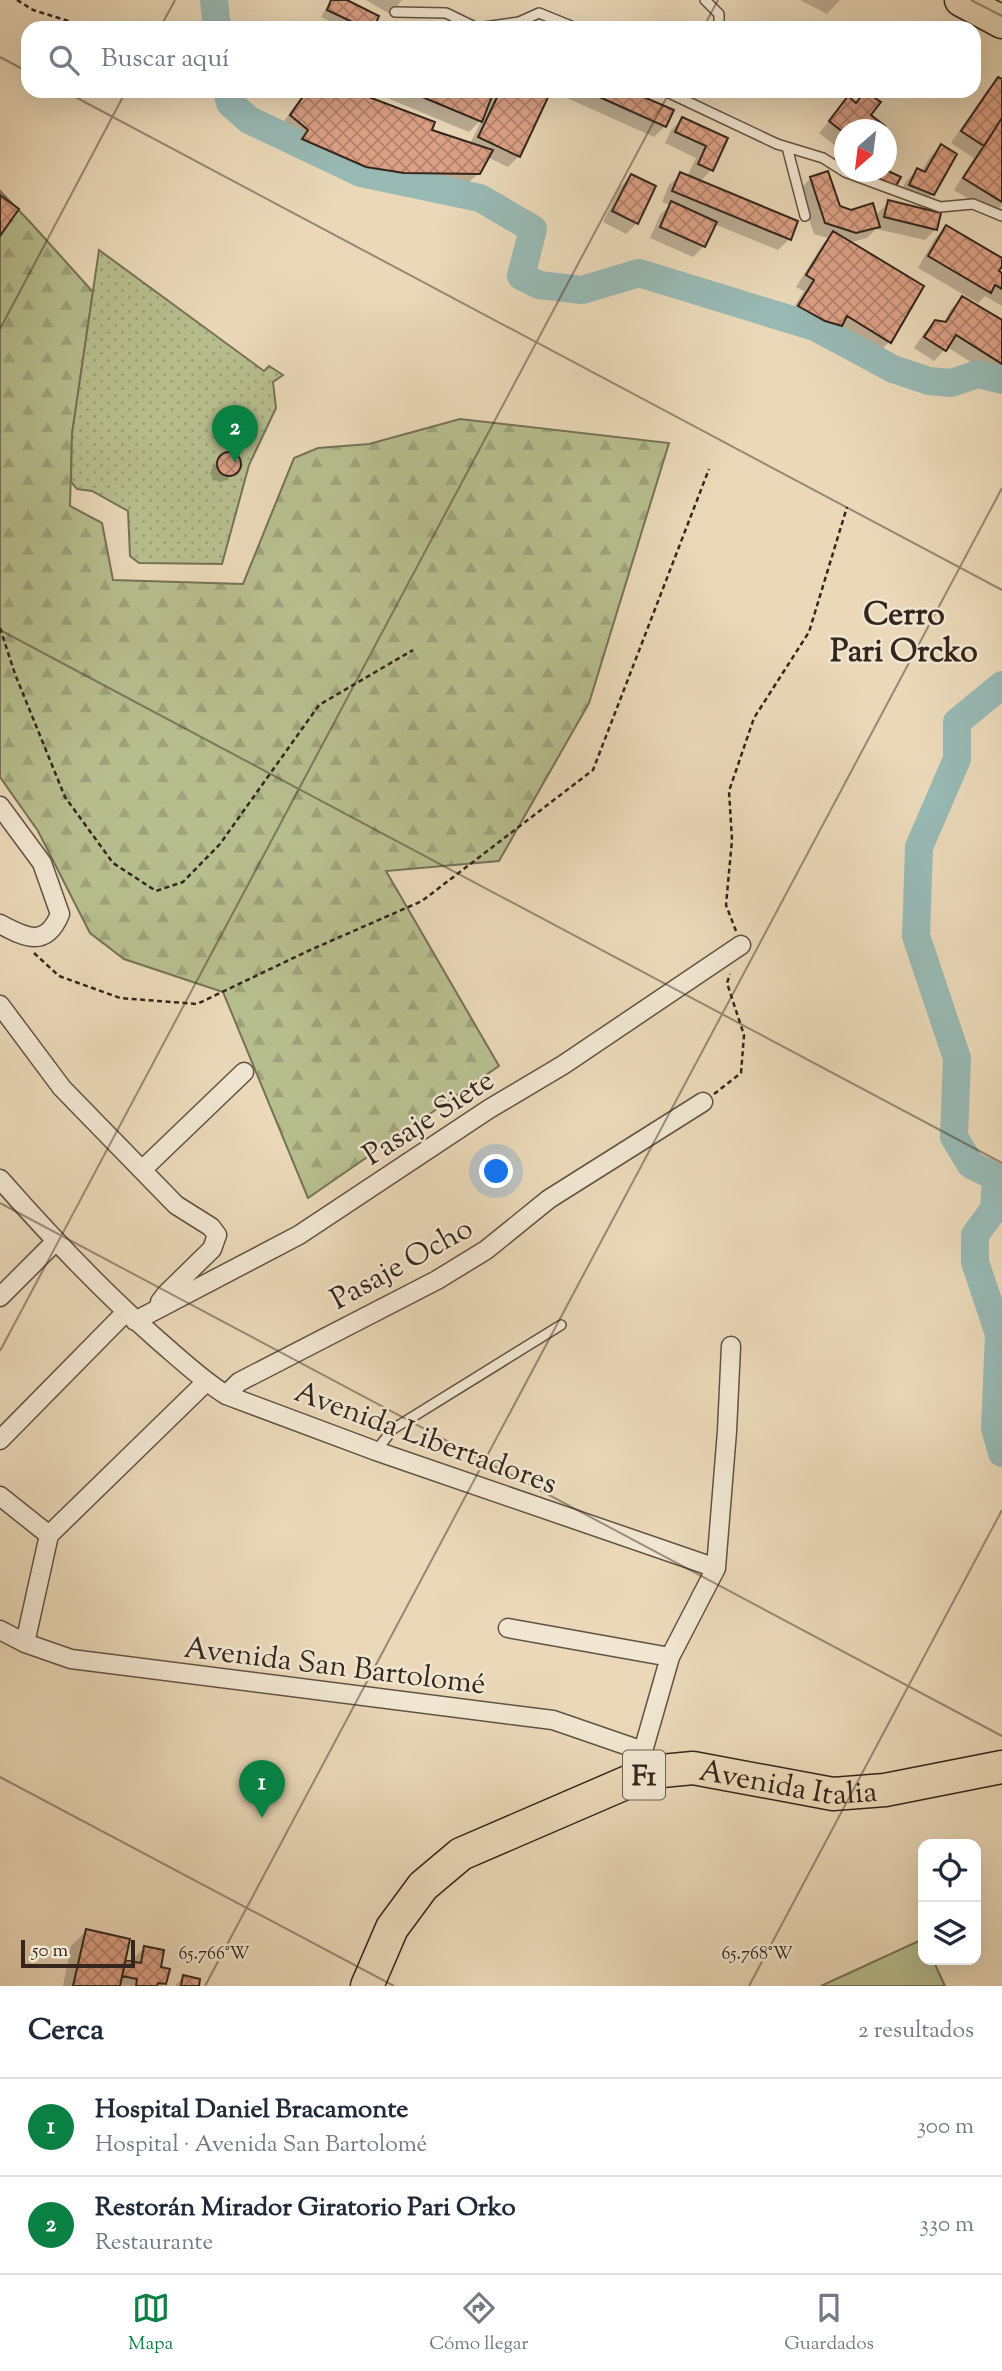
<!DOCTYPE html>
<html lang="es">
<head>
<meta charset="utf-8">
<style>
	body { margin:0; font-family:"Sorts Mill Goudy",serif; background:#f2f2f3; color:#1f2937 }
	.controls { position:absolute; right:21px; bottom:21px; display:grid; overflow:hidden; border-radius:14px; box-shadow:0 7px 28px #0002 }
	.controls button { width:63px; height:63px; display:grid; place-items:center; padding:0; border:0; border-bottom:2px solid #e0e1e3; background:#fff; color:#1f2937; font:35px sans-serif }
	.compass { position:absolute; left:834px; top:119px; width:63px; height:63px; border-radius:50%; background:#fff; box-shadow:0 7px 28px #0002; rotate:208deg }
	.scale { position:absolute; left:21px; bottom:18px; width:114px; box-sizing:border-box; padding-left:7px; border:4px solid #34261d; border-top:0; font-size:19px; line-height:24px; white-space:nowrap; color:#34261d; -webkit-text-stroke:5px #f1e6d1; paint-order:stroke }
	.you { position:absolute; left:497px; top:1172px; width:24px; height:24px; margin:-18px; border:5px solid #fff; border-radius:50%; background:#1a73e8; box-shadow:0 0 0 10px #1a73e833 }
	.badge { display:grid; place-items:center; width:46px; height:46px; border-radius:50%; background:#0b8043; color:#fff; font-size:23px; font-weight:700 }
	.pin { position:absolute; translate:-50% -58px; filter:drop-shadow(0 2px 4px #0008) }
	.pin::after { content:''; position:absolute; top:37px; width:24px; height:21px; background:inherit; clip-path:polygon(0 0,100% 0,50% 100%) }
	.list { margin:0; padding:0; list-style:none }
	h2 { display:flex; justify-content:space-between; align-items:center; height:91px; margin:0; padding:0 28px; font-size:30px }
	h2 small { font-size:23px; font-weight:400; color:#747a83 }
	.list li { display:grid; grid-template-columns:46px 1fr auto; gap:21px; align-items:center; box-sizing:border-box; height:98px; padding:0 28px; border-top:2px solid #e0e1e3 }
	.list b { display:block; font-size:26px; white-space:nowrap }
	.list p { margin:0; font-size:23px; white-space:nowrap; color:#747a83 }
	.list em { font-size:23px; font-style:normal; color:#747a83 }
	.icon { flex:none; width:38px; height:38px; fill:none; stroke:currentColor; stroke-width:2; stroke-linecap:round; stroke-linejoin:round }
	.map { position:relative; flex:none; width:1002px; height:1986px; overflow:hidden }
	.search { position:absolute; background:#fff; box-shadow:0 7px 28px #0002; left:21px; right:21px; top:21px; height:77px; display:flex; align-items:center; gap:18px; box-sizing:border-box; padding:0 24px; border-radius:21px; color:#747a83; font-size:26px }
	.sheet { height:287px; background:#fff }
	nav { display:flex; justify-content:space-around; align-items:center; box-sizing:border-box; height:98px; border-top:2px solid #e0e1e3; background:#fff; font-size:19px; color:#747a83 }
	nav a { display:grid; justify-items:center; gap:4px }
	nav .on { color:#0b8043 }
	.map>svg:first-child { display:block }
	.forest { fill:url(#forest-firs); stroke:#767256; stroke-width:2 }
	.park { fill:url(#park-dots); stroke:#767256; stroke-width:2 }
	.garden { fill:#b7be8e; stroke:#767256; stroke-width:2 }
	.shadow { fill:#0003 }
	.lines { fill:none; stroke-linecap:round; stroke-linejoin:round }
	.river { stroke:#98b9b4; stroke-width:28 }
	.building { fill:url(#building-cross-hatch); stroke:#34261d; stroke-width:2 }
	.lane-casing { stroke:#625244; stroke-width:12 }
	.street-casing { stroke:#625244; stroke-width:21 }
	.highway-casing { stroke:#34261d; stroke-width:35 }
	.path { stroke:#34261d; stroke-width:2.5; stroke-dasharray:5 3.5; stroke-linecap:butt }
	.lane { stroke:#f1e6d1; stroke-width:9 }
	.street { stroke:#f1e6d1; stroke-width:18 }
	.highway { stroke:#ead8b8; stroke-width:32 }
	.ticks { fill:none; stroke:#34261d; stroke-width:2; stroke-opacity:0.45 }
	.labels { text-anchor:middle; stroke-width:5; stroke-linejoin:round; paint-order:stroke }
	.shield { fill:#f1e6d1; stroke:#6d6053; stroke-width:2 }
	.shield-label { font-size:28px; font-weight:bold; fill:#34261d }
	.street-label { font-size:30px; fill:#34261d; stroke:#f1e6d1 }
	.neighbourhood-label { font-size:32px; font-weight:bold; fill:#34261d; stroke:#f1e6d1 }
	.ticks-label { font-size:18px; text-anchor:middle; fill:#34261d; stroke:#f1e6d1; stroke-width:5; stroke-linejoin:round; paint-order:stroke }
</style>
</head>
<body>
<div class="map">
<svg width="1002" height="1986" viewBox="0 0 1002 1986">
	<defs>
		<pattern id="forest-firs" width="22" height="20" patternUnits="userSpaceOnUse" patternTransform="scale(1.75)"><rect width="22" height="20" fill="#b7be8e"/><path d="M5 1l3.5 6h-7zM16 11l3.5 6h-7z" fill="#9ea37a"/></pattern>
		<pattern id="park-dots" width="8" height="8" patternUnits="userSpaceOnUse" patternTransform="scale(1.75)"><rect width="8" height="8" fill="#b7be8e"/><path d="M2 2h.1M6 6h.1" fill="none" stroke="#9ea37a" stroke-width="1.8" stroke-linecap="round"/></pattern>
		<pattern id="building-cross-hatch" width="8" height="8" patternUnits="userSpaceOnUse" patternTransform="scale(1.75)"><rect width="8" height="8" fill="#dca085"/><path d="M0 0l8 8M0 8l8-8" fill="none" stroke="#b3826c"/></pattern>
	</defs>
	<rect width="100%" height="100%" fill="#ead8b8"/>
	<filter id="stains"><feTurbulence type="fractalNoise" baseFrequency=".00286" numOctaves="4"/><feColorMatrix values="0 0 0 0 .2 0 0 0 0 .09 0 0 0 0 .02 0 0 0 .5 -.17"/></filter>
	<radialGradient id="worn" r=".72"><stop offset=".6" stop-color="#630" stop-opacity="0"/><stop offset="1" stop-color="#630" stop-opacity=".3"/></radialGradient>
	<!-- forest -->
	<path class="forest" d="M 0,191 L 30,222 L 93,292 L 72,434 L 70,506 L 102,523 L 113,580 L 243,584 L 294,458 L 318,448 L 369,444 L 460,419 L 669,443 L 589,703 L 499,861 L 386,871 L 499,1066 L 308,1198 L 223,992 L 124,959 L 90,933 L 38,831 L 0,777 Z"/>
	<!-- park -->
	<path class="park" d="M 99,250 L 264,371 L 269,366 L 283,375 L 273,382 L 276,408 L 249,465 L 222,564 L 139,563 L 130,556 L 128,511 L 92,491 L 77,489 L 71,482 L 72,434 Z"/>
	<!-- garden -->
	<path class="garden" d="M 923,1939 L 923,1960 L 933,1960 L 945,1986 L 821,1986 Z"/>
	<!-- shadow -->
	<path class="shadow" d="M 331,0 L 342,0 L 372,28 L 344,28 L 321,17 Z
		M 366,0 L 402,0 L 390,14 Z
		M 800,0 L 840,0 L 827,14 Z
		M 998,79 L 1002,82 L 1002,205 L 993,214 L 954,190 L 974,158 L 951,143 L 987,90 Z
		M 305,91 L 367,91 L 364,97 L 430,131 L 470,144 L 482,119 L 469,132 L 375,93 L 375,91 L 549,91 L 519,156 L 508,167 L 487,157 L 479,173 L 467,184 L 392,183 L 354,177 L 292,151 L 298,142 L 280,127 Z
		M 551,91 L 627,91 L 665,126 L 654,137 Z
		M 866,93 L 844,130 L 844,153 L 819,133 L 848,99 L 854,104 Z
		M 682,119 L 726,139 L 711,170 L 700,182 L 789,239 L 778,250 L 714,224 L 704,246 L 693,257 L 650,238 L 660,215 L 670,205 L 662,202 L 669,185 L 681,174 L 687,177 L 696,158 L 665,143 L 671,130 Z
		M 941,146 L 933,194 L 921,205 L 899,196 L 906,181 L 917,170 L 921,172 L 930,157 Z
		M 844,164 L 844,172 L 885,172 L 895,185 L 888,192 L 841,171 Z
		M 631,176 L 637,223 L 626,234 L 603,222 L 620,187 Z
		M 811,178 L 839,207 L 876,220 L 878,213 L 889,202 L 936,229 L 925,240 L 876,229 L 867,238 L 848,243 L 889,342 L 878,353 L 837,328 L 829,336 L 813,332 L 788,317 L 804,291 L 796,287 L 822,245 L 828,238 L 814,234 L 799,190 Z
		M 946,227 L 1002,260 L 997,272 L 1002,275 L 1002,306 L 985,296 L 978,303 L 918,268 L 935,238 Z
		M 962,298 L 1002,322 L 1002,382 L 947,347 L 934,361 L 914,348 L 924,333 L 935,322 L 943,323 L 951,309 Z
		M 229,454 L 237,458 L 239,464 L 234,472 L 226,480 L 220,482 L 213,479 L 210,473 L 215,463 L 222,456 Z
		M 86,1931 L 123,1966 L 126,1962 L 132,1963 L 133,1959 L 144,1948 L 159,1968 L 165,1983 L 162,1986 L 63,1986 L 71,1946 Z
		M 183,1977 L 197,1986 L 175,1986 Z"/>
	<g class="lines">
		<!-- river -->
		<path class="river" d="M 214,0 L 217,28
			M 227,91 L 230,103 L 249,120 L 361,173 L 480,198 L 533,229 L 521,276 L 539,285 L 582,290 L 639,273 L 815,327 L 893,369 L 929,381 L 951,383 L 978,374 L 1002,380
			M 1002,685 L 957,722 L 957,759 L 919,847 L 916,936 L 957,1058 L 954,1137 L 971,1165 L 996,1177 L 994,1209 L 975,1235 L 975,1262 L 999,1334 L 995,1428 L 1002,1453"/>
	</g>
	<!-- building -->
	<path class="building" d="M 331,0 L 347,0 L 379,16 L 374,28 L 365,28 L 327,10 Z
		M 998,77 L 1002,79 L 1002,118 L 984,146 L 961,131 Z
		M 307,91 L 369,91 L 366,96 L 435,122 L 432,130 L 493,150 L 480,174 L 404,173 L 366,167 L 302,139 L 308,130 L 290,115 Z
		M 408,91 L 494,91 L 482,122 Z
		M 500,91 L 551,91 L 520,157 L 478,137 Z
		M 586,91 L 630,91 L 674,110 L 666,127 Z
		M 865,91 L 881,102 L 871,115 L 885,126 L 883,130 L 844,130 L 844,133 L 829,121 L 848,96 L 856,103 Z
		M 682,117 L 728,138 L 713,171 L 698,164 L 706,146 L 675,132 Z
		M 1002,118 L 1002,202 L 963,178 Z
		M 941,144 L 957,154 L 934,195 L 909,185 L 917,168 L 925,172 Z
		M 886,170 L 901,177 L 896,186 L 864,172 Z
		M 828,171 L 840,206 L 851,210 L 873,203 L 880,227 L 856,233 L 825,223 L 810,177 Z
		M 680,172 L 798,221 L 791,240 L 672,191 Z
		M 631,174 L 656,186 L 638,224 L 612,211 Z
		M 0,195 L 19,209 L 0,236 Z
		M 888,200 L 941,213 L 937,230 L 884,217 Z
		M 671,201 L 717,222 L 705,247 L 660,227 Z
		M 946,225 L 1002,258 L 1002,266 L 999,271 L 1002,273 L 1002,289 L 995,285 L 991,293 L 928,256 Z
		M 833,231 L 924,286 L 891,343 L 847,316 L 842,326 L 825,321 L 798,306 L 814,280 L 806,275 Z
		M 962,296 L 1002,320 L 1002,364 L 956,335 L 946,351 L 924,337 L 935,320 L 946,322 Z
		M217 464a12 12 0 1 1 24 0a12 12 0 1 1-24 0Z
		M 86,1929 L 130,1939 L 120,1986 L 73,1986 Z
		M 144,1946 L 164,1950 L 161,1967 L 170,1969 L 166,1984 L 158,1983 L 157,1986 L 136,1986 L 137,1979 L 122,1976 L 126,1960 L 141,1963 Z
		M 183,1975 L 200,1979 L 199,1986 L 181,1986 Z"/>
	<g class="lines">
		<defs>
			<path id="lane" d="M 705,0 L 719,14 L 719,28
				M 395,12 L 446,13 L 477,28 L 519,22 L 532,28
				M 519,22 L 539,13 L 576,28
				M 665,91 L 777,144 L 823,158 L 845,172 L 940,207 L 973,204 L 1002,216
				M 787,147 L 805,216
				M 376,1451 L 393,1429 L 561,1325"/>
			<path id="street" d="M 0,806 L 42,863 L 60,914 C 46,948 26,938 0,924
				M 0,1005 L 62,1088 L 176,1205 L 211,1227 L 217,1235 L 212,1249 L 166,1294 L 160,1302
				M 143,1169 L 244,1072
				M 0,1179 C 50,1236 102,1291 159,1341 C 181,1360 201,1379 226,1395 L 376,1451 L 716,1568 L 670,1657 L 643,1751
				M 0,1297 L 56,1241
				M 135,1321 L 299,1235 L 489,1109 L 563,1065 L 741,945
				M 226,1395 L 239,1382 L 437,1280 L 486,1250 L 549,1199 L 703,1102
				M 0,1440 L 126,1312
				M 0,1496 L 49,1535
				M 716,1568 L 727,1431 L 731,1346
				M 508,1628 L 670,1657
				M 0,1630 L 25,1643 L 71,1659 L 553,1720 L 643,1751 L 647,1762
				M 25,1643 L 49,1535 L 206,1382"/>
			<g id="highway">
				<path d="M 961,0 L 1002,22"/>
				<path id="s1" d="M 367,1986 L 392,1928 L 423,1886 L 461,1854 L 651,1772 L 693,1768 L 833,1794 L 885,1790 L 1002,1767"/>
			</g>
		</defs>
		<!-- lane casing -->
		<use href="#lane" class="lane-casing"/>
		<!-- street casing -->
		<use href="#street" class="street-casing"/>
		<!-- highway casing -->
		<use href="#highway" class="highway-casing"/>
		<!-- path -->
		<path class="path" d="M 17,0 L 33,10 L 91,28
			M 0,628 L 15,674 L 65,797 L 113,863 L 156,891 L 183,882 L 220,844 L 319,705 L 413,650
			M 736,931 L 726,905 L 732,840 L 729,791 L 754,718 L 809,632 L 847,507
			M 34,953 L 59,976 L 120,998 L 197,1004 L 308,951 L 422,901 L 593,770 L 709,469
			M 714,1094 L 741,1073 L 744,1035 L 727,983 L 730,974"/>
		<!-- lane -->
		<use href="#lane" class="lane"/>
		<!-- street -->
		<use href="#street" class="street"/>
		<!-- highway -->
		<use href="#highway" class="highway"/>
	</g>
	<!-- ticks -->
	<path class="ticks" d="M 971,0 L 1002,16M 160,28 L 175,0M 703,28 L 718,0M 0,57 L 28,72M 64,91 L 1002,590M 0,329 L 126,91M 0,630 L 1002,1163M 0,1203 L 1002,1736M 0,1351 L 670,91M 0,1777 L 394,1986M 205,1986 L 1002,488M 749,1986 L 1002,1510"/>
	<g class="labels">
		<!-- shield labels -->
		<rect class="shield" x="623" y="1750.5" width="42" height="49" rx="5"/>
		<g class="shield-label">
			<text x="644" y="1785">F1</text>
		</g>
		<!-- street labels -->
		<g class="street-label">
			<text transform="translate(428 1117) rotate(-33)" y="10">Pasaje Siete</text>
			<text transform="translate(401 1263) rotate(-29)" y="10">Pasaje Ocho</text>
			<text transform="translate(426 1437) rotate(20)" y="10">Avenida Libertadores</text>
			<text transform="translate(335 1665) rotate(7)" y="10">Avenida San Bartolomé</text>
			<text dy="10" stroke="none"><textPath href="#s1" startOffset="511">Avenida Italia</textPath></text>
		</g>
		<!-- neighbourhood labels -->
		<g class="neighbourhood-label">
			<text x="904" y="624">Cerro<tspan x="904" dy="37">Pari Orcko</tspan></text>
		</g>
	</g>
	<g class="ticks-label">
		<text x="214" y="1959">65.766°W</text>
		<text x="757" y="1959">65.768°W</text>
	</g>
	<rect width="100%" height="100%" filter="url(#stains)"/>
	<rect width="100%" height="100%" fill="url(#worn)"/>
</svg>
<div class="controls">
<button><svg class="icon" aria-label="locate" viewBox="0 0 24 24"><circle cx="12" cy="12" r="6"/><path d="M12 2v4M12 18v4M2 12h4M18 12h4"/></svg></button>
<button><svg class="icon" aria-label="layers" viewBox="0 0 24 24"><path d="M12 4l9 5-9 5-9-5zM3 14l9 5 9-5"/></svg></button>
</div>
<svg class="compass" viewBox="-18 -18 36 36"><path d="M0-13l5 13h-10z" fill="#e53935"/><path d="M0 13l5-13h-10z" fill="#747a83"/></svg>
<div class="scale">50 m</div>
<div class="you"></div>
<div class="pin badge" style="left:262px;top:1818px">1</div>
<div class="pin badge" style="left:235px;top:463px">2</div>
<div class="search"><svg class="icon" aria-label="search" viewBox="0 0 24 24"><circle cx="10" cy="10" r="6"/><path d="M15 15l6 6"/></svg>Buscar aquí</div>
</div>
<section class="sheet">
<h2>Cerca<small>2 resultados</small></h2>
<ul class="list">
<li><span class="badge">1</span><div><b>Hospital Daniel Bracamonte</b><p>Hospital · Avenida San Bartolomé</p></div><em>300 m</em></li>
<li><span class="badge">2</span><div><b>Restorán Mirador Giratorio Pari Orko</b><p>Restaurante</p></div><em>330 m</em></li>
</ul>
</section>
<nav>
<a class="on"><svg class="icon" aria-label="map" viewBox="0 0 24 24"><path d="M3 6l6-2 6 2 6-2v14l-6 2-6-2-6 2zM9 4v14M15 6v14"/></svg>Mapa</a>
<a><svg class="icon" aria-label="directions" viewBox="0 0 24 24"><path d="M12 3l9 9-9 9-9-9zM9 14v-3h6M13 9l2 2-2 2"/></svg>Cómo llegar</a>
<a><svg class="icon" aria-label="saved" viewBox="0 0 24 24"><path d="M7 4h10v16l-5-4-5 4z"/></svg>Guardados</a>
</nav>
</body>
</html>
